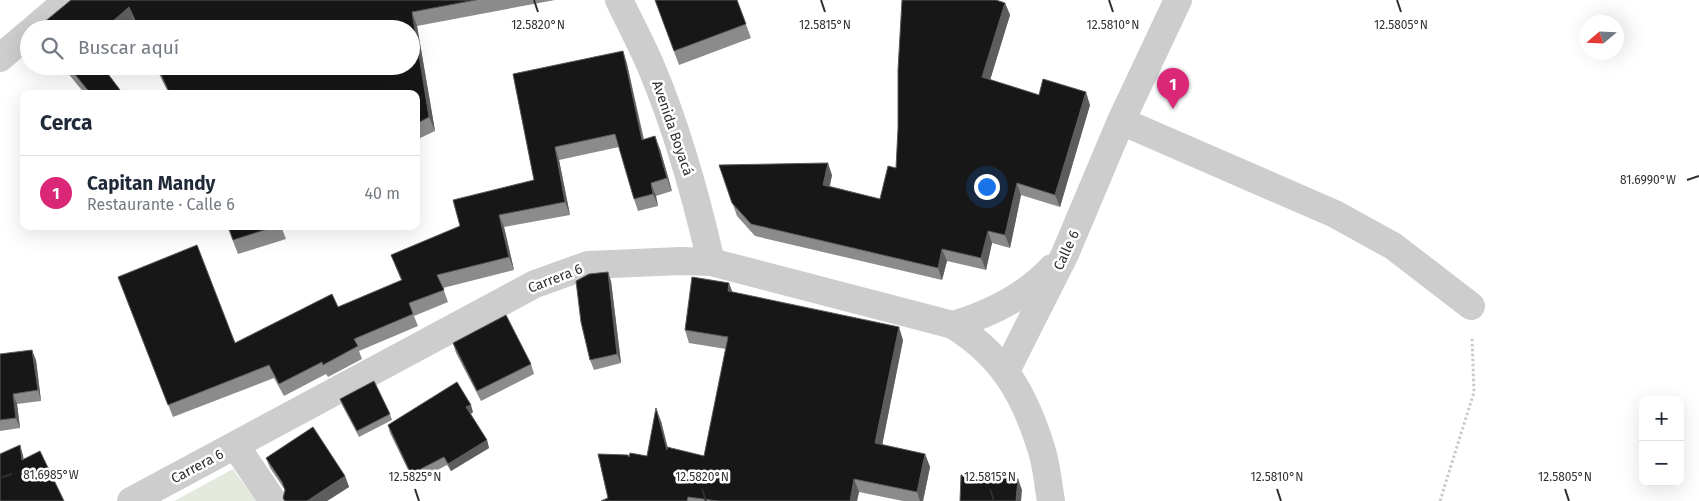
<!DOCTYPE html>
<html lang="es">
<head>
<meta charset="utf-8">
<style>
	body { margin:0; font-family:"Fira Sans",sans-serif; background:#f6f6f7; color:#1f2937 }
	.controls { position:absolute; right:15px; bottom:15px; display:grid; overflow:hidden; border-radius:10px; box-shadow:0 5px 20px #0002 }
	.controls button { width:45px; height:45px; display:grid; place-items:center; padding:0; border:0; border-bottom:1px solid #e0e1e3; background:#fff; color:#1f2937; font:25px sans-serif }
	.compass { position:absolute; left:1579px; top:15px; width:45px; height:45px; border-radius:50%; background:#fff; box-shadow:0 5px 20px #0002; rotate:251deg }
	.you { position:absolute; left:986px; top:186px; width:18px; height:18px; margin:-12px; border:4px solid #fff; border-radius:50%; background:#1a73e8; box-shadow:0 0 0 8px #1a73e833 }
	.badge { display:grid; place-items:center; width:32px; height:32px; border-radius:50%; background:#db2777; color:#fff; font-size:16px; font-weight:700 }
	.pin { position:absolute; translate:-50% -41px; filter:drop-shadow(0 1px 2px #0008) }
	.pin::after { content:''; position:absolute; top:26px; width:18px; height:15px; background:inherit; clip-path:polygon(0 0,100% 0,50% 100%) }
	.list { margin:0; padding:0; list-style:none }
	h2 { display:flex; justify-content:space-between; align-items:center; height:65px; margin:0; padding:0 20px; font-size:21px }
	h2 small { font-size:16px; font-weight:400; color:#747a83 }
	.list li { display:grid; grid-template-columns:32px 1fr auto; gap:15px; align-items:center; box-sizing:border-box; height:75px; padding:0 20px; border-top:1px solid #e0e1e3 }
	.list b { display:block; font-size:19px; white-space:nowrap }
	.list p { margin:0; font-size:16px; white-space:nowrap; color:#747a83 }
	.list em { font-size:16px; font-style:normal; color:#747a83 }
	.icon { flex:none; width:28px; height:28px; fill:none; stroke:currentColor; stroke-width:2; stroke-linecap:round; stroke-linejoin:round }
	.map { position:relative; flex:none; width:1699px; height:501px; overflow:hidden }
	.search { position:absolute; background:#fff; box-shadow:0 5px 20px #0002; left:20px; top:20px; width:400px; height:55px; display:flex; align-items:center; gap:12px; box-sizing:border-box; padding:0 18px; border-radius:28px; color:#747a83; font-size:19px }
	.panel { position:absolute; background:#fff; box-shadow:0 5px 20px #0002; left:20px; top:90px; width:400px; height:140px; border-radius:10px }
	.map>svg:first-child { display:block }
	.green { fill:#e4e9dd }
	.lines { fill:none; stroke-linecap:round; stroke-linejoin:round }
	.path { stroke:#cacaca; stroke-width:3; stroke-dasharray:2.5 2.5; stroke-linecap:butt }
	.minor { stroke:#cdcdcd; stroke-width:28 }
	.wall { fill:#8b8b8b }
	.shaded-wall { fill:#5d5d5d }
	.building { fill:#171717; stroke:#5d5d5d }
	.ticks { fill:none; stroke:#303030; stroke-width:2 }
	.labels { text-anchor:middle; stroke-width:5; stroke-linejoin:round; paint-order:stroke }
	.street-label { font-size:14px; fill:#303030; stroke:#fff }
	.ticks-label { font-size:12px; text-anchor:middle; fill:#303030; stroke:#fff; stroke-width:5; stroke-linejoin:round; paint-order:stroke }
</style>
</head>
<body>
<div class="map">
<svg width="1699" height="501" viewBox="0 0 1699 501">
	<rect width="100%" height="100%" fill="#fff"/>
	<!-- green -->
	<path class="green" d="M 233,469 L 256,501 L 174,501 Z"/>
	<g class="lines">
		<!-- path -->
		<path class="path" d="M 1440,501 L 1474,392 L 1472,337"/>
		<!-- minor -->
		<path class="minor" d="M 619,0 C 630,23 642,45 652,69 C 678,131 696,196 711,262
			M 34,29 L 68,0
			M 0,58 L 29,33
			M 1121,121 L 1335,214 L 1393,246 L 1471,306
			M 953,325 C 990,314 1025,297 1052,268
			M 1006,371 L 1065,254 L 1121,121 L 1178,0
			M 235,445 L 273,501
			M 131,501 L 535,284 L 588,265 L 681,261 L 711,262 L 953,325 C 1003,356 1025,395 1042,451 C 1047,467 1048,485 1051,501"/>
	</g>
	<!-- wall -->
	<path class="wall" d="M 71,0 L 555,0 L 417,26 L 435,131 L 416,140 L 416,94 L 169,94 L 155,66 L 411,66 L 411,29 L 137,29 L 134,21 Z
		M 655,0 L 737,0 L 751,38 L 679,65 Z
		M 1005,3 L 1010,15 L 990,80 L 1039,95 L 1090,105 L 1060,207 L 1021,195 L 1010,248 L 992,243 L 986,270 L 947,261 L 942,280 L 755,236 L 737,216 L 719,165 L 832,175 L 830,186 L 880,199 L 896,168 Z
		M 623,51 L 627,64 L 644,139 L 660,149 L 672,191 L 656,196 L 658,206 L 638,211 L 634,199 L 619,147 L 559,160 L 570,215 L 504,227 L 514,270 L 443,288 L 448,302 L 414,316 L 418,326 L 359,351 L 362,359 L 328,377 L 326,374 L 284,396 L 274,378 L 173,417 L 118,277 L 235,343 L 338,307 L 401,280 L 391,255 L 460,226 L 534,180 L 513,74 Z
		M 62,66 L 102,66 L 123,94 L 85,94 Z
		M 227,226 L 281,226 L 286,239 L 238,254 Z
		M 611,281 L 621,363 L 594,370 L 590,360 Z
		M 732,292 L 903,340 L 882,445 L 925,454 L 930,467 L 923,501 L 903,501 L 859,492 L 857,501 L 601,501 L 608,498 L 629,457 L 647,456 L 661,421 L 668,448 L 704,456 L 726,349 L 689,343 L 685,330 Z
		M 453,343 L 531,364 L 534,374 L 481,401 L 456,353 Z
		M 0,354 L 36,360 L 41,401 L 17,404 L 20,428 L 0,431 Z
		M 340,399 L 390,414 L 392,420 L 359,437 L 342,405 Z
		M 473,412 L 471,414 L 487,440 L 489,448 L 451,471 L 447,465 L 414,482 L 390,433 L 388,425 Z
		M 266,458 L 345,476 L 349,487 L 327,501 L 284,501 L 283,498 L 285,490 L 270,468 Z"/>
	<!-- shaded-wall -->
	<path class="shaded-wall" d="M 1005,3 L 1010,15 L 987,90 L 982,77 Z
		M 129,7 L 134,21 L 125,29 L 104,29 Z
		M 412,12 L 417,26 L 435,131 L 429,117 Z
		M 623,51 L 627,64 L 646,153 L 642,140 Z
		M 1086,92 L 1090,105 L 1060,207 L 1055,195 Z
		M 655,136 L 660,149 L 672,191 L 667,178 Z
		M 555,147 L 559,160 L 570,215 L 565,202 Z
		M 828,163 L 832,175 L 827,197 L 823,185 Z
		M 651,183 L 656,196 L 658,206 L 653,194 Z
		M 1017,183 L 1021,195 L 1010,248 L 1005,235 Z
		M 499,215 L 504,227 L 514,270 L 509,257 Z
		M 988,231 L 992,243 L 986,270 L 981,258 Z
		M 942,249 L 947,261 L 942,280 L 938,268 Z
		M 608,272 L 611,281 L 621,363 L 617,354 Z
		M 729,283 L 734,296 L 728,291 Z
		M 899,327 L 903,340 L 880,456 L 875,443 Z
		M 32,350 L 36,360 L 41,401 L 38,390 Z
		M 13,394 L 17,404 L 20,428 L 16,418 Z
		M 471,405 L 473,412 L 469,415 L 466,407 Z
		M 656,408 L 661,421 L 671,463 L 667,450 Z
		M 487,440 L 489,448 L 451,471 L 448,464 Z
		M 20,445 L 23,455 L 25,470 L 22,460 Z
		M 925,454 L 930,467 L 923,501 L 920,501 L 917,492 Z
		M 345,476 L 349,487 L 327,501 L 307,501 Z
		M 854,479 L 859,492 L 857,501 L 850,501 Z
		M 1018,479 L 1022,490 L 1021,501 L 1016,501 Z"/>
	<!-- building -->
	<path class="building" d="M 71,0 L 476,0 L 412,12 L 429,117 L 416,124 L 416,94 L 276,94 L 275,91 L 269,94 L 170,94 L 157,66 L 411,66 L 411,29 L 139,29 L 129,7 L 104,29 L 37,29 L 37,28 Z
		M 655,0 L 737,0 L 746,24 L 674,51 Z
		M 902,0 L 996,0 L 1005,3 L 982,77 L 1039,95 L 1043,79 L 1086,92 L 1055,195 L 1017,183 L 1005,235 L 988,231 L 981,258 L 942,249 L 938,268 L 751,224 L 732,203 L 719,165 L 828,163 L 823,185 L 880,199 L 888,166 L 896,168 L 898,128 L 898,70 Z
		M 623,51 L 642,140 L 655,136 L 667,178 L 651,183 L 653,194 L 634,199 L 615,134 L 555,147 L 565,202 L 499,215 L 509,257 L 437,275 L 444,290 L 409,303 L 413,314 L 354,339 L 358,346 L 323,365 L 322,362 L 279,384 L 269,365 L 168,405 L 118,277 L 197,245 L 235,343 L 332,294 L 338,307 L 402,280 L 391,255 L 460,226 L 453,200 L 534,180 L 513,74 Z
		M 68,66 L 102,66 L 123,94 L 91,94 Z
		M 228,226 L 277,226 L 233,240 Z
		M 608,272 L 617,354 L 590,360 L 581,322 L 576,281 L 589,274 Z
		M 692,277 L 729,283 L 728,291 L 899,327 L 875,443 L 925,454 L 917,492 L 854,479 L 850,501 L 718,501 L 688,497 L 687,501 L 601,501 L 608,498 L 598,454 L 628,455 L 629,457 L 630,453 L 647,456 L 656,408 L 667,450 L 667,447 L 704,456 L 728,337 L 685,330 Z
		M 506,315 L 531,364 L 477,391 L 453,343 Z
		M 32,350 L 38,390 L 13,394 L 16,418 L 0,420 L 0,354 Z
		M 374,381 L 390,414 L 357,431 L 340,399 Z
		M 457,382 L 471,405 L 466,407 L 487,440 L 448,464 L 444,457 L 411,474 L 388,425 Z
		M 313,427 L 345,476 L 307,501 L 285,501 L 283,498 L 285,490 L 282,482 L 266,458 Z
		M 20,445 L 22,460 L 40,451 L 64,501 L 0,501 L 0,454 Z
		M 961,475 L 1018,479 L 1016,501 L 960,501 Z"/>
	<!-- ticks -->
	<path class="ticks" d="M 534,0 L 538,12M 821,0 L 825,12M 1109,0 L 1113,12M 1397,0 L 1401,12M 1687,180 L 1699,176M 0,478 L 12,474M 415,489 L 419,501M 702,489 L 706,501M 990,489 L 994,501M 1277,489 L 1281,501M 1565,489 L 1569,501"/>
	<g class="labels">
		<!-- street labels -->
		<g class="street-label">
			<text transform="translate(673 128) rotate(71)" y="5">Avenida Boyacá</text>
			<text transform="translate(1066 250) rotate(-65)" y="5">Calle 6</text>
			<text transform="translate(555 278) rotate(-21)" y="5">Carrera 6</text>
			<text transform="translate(197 466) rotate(-28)" y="5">Carrera 6</text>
		</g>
	</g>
	<g class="ticks-label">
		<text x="538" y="29">12.5820°N</text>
		<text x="825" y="29">12.5815°N</text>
		<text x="1113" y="29">12.5810°N</text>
		<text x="1401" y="29">12.5805°N</text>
		<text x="1648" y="184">81.6990°W</text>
		<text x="51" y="479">81.6985°W</text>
		<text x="415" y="481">12.5825°N</text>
		<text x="702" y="481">12.5820°N</text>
		<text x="990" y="481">12.5815°N</text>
		<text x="1277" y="481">12.5810°N</text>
		<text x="1565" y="481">12.5805°N</text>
	</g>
</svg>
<div class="controls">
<button>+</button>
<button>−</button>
</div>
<svg class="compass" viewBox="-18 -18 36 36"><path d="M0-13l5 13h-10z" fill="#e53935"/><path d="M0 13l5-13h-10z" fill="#747a83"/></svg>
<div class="you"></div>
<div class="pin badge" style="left:1173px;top:109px">1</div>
<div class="search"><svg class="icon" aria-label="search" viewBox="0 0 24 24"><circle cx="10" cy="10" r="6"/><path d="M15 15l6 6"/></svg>Buscar aquí</div>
<section class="panel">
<h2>Cerca<small></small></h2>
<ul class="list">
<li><span class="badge">1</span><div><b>Capitan Mandy</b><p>Restaurante · Calle 6</p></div><em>40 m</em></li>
</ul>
</section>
</div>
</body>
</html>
